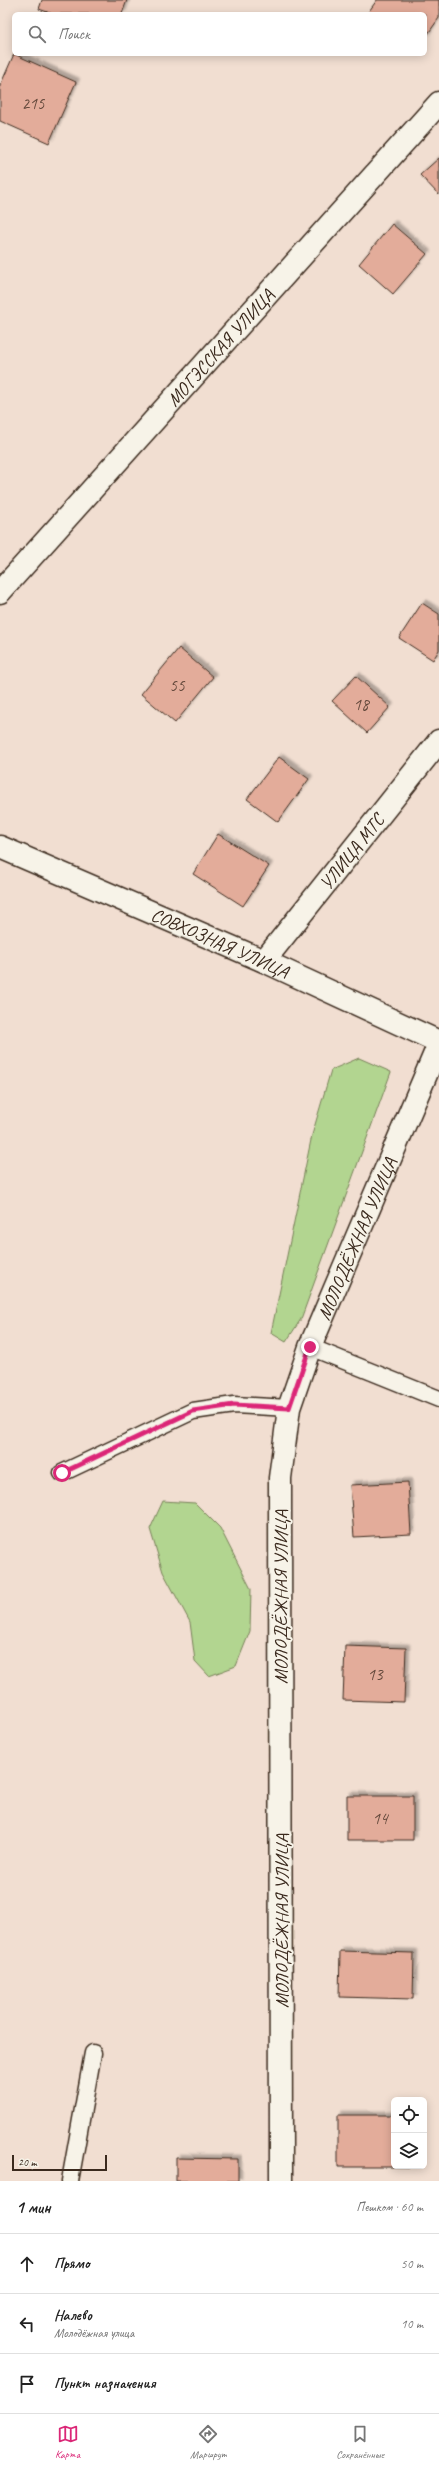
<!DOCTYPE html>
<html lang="ru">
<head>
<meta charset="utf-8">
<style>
	body { margin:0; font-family:Caveat,sans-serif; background:#f6f6f6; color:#222 }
	.controls { position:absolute; right:12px; bottom:12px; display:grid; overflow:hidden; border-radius:6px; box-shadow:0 2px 10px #0003 }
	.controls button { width:36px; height:36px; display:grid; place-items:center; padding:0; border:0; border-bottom:1px solid #e0e0e0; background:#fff; color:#222; font:20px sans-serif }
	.scale { position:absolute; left:12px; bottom:10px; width:95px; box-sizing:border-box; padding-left:4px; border:2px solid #3b2a1e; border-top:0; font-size:11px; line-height:14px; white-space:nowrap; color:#3b2a1e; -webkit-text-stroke:3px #f7f3e8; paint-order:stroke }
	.stop { position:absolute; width:12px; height:12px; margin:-9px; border:3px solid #db2777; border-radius:50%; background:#fff }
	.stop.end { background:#db2777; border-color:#fff; box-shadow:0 1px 4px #0008 }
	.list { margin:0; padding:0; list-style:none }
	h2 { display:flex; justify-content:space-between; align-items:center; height:52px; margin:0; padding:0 16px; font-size:17px }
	h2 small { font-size:13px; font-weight:400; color:#767676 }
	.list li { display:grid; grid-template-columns:26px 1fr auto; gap:12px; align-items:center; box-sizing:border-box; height:60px; padding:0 16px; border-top:1px solid #e0e0e0 }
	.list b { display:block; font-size:15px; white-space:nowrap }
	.list p { margin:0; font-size:13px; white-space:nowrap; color:#767676 }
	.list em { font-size:13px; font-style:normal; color:#767676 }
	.icon { flex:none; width:22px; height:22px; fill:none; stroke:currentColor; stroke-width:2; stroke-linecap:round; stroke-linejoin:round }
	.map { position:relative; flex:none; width:439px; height:2181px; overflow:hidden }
	.search { position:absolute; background:#fff; box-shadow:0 2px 10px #0003; left:12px; right:12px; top:12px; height:44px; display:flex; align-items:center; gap:10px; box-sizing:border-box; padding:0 14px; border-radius:6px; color:#767676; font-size:15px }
	.sheet { height:232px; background:#fff }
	nav { display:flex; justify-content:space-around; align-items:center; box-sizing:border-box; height:56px; border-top:1px solid #e0e0e0; background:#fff; font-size:11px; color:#767676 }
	nav a { display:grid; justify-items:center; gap:2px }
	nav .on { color:#db2777 }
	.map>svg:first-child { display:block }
	.green { fill:#b2d590; stroke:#768057 }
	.building { fill:#e3ac9a; stroke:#3b2a1e; filter:url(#shadow) }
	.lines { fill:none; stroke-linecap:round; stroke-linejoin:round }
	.service-casing { stroke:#3b2a1e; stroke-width:19 }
	.minor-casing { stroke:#3b2a1e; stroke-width:25 }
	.service { stroke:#f7f3e8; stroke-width:16 }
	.minor { stroke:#f7f3e8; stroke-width:22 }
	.route { stroke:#db2777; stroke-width:5 }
	.labels { text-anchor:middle; stroke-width:4; stroke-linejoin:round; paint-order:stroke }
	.number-label { font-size:17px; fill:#654a3d }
	.street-label { font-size:19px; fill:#3b2a1e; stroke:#f7f3e8 }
</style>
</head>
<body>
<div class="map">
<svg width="439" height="2181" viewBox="0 0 439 2181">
	<defs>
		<filter id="shadow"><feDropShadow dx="3.5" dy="-3.5" stdDeviation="1" flood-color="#0004"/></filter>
	</defs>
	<rect width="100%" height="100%" fill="#f1ded1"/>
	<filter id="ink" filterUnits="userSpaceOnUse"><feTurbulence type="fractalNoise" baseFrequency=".025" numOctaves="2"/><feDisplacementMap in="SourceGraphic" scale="8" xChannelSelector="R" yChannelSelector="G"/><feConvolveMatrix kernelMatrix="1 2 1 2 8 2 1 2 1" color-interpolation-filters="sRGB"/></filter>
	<g filter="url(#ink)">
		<!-- green -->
		<path class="green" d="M 359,1058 L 391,1072 L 301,1319 L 286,1342 L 271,1333 L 312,1135 L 331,1070 Z
			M 163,1501 L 195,1503 L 220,1528 L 251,1589 L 250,1631 L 236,1666 L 209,1676 L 195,1661 L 190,1622 L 163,1572 L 150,1529 Z"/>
		<!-- building -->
		<path class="building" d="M 42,0 L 127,0 L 122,14 L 53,14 L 39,9 Z
			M 377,0 L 439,0 L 439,18 L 425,38 L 425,14 L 367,14 Z
			M 14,54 L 76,82 L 49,143 L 0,121 L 0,86 Z
			M 439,158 L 439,195 L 420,175 Z
			M 392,224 L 427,254 L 393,294 L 359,264 Z
			M 422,603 L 439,614 L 439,650 L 433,660 L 399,638 Z
			M 179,648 L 213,677 L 175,723 L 141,694 Z
			M 356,676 L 390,707 L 367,733 L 332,701 Z
			M 279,757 L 309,779 L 278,822 L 247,799 Z
			M 218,834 L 269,866 L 243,906 L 193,874 Z
			M 408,1482 L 411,1534 L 354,1537 L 350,1485 Z
			M 345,1646 L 406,1648 L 404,1702 L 343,1700 Z
			M 347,1796 L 413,1796 L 413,1840 L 347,1840 Z
			M 340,1951 L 414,1953 L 413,1999 L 339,1997 Z
			M 338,2115 L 394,2115 L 394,2166 L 411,2167 L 338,2167 Z
			M 176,2158 L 238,2159 L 238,2181 L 176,2181 Z"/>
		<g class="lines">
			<defs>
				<path id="service" d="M 310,1347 L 439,1399
					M 62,1473 L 193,1411 L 234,1405 L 289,1408
					M 70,2181 L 93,2053"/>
				<g id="minor">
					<path id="s1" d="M 0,592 L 439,103"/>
					<path id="s2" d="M 0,847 L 264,961 L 439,1042"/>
					<path id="s3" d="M 264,961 L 439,741"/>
					<path id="s4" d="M 281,2181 L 280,1478 L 289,1408 L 310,1347 L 439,1044"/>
				</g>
			</defs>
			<!-- service casing -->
			<use href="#service" class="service-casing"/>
			<!-- minor casing -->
			<use href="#minor" class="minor-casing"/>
			<!-- service -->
			<use href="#service" class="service"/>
			<!-- minor -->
			<use href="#minor" class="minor"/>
		</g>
	</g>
	<g class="lines" filter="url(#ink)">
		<!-- route -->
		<path class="route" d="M 62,1473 L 193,1411 L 234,1405 L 289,1408 L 310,1347"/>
	</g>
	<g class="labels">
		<!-- number labels -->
		<g class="number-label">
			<text x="33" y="109">215</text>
			<text x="177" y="691">55</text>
			<text x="361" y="710">18</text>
			<text x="375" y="1680">13</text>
			<text x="380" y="1824">14</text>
		</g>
		<!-- street labels -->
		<g class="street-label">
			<text dy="7" stroke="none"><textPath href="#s1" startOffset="329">МОГЭССКАЯ УЛИЦА</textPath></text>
			<text dy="7" stroke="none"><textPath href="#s3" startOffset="140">УЛИЦА МТС</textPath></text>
			<text dy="7" stroke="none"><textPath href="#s2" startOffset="240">СОВХОЗНАЯ УЛИЦА</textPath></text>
			<text dy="7" stroke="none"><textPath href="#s4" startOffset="956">МОЛОДЁЖНАЯ УЛИЦА</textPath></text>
			<text transform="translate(280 1597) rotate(-90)" y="7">МОЛОДЁЖНАЯ УЛИЦА</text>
			<text transform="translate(281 1921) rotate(-90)" y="7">МОЛОДЁЖНАЯ УЛИЦА</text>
		</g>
	</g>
</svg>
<div class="controls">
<button><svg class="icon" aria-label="locate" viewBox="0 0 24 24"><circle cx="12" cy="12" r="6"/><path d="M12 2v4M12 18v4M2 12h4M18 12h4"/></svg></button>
<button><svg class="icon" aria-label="layers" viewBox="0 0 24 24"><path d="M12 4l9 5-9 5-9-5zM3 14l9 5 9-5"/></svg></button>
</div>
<div class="scale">20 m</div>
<div class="stop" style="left:62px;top:1473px"></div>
<div class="stop end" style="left:310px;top:1347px"></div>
<div class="search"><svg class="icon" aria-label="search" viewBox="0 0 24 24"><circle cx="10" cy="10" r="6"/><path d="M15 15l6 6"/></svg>Поиск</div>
</div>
<section class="sheet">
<h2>1 мин<small>Пешком · 60 m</small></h2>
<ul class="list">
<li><svg class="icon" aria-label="ahead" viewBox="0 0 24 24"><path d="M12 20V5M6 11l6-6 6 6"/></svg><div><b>Прямо</b></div><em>50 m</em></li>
<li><svg class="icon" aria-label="left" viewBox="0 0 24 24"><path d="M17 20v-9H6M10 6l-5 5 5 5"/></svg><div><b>Налево</b><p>Молодёжная улица</p></div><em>10 m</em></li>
<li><svg class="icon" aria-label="arrive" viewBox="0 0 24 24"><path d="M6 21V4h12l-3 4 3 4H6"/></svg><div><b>Пункт назначения</b></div></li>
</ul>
</section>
<nav>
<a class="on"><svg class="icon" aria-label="map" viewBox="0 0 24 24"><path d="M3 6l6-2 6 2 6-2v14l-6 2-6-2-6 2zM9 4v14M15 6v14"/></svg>Карта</a>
<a><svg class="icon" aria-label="directions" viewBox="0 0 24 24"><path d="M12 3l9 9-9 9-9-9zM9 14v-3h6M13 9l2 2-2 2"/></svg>Маршрут</a>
<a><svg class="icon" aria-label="saved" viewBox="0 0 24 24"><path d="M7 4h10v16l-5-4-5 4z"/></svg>Сохранённые</a>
</nav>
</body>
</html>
